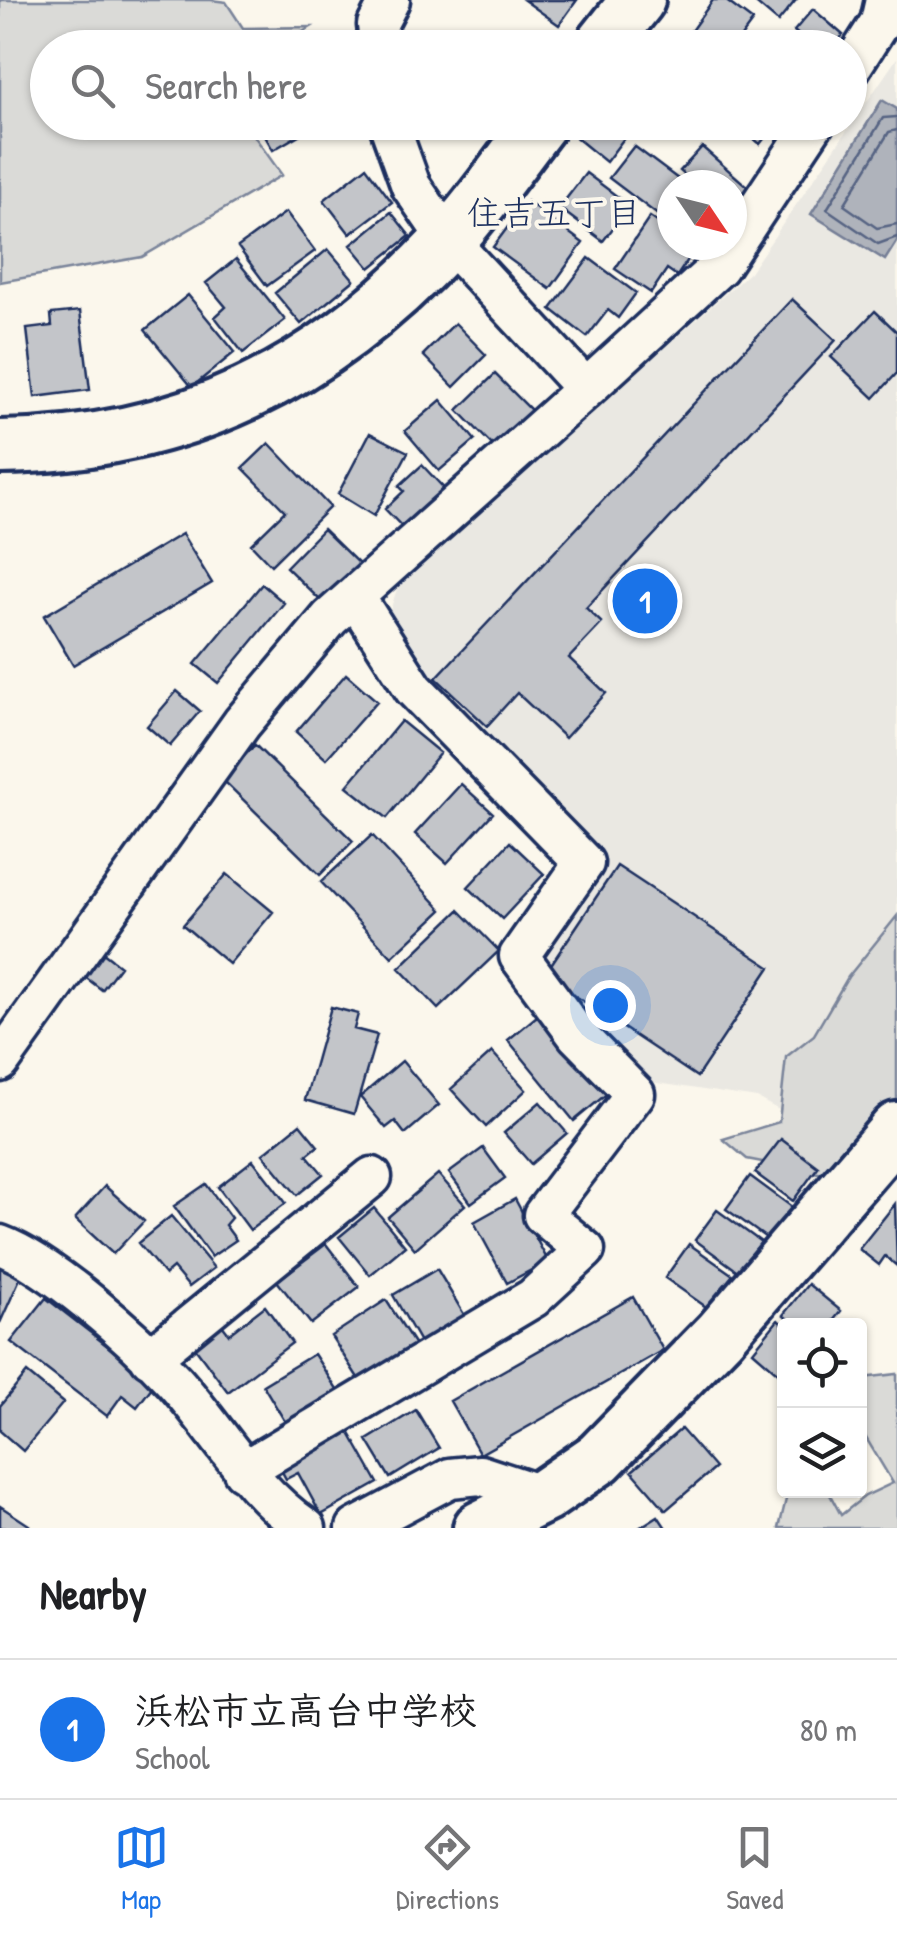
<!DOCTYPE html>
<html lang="en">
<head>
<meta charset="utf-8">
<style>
	body { margin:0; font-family:"Patrick Hand","Klee One",sans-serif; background:#f6f6f6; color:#202124 }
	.controls { position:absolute; right:30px; bottom:30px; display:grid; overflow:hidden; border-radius:10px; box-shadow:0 2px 8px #0004 }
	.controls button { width:90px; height:90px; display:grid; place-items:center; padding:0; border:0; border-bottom:2px solid #e0e0e0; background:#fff; color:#202124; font:50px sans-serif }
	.compass { position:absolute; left:657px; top:170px; width:90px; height:90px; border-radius:50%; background:#fff; box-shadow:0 2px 8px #0004; rotate:125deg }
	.you { position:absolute; left:610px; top:1005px; width:35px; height:35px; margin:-25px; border:8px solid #fff; border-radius:50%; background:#1a73e8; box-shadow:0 0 0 15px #1a73e833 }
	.badge { display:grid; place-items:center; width:65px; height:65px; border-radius:50%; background:#1a73e8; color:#fff; font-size:32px; font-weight:700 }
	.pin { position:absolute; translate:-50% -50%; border:5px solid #fff; box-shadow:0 2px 10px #0006 }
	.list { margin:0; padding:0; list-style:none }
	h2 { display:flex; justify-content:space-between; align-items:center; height:130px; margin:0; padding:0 40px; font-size:42px }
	h2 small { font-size:32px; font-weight:400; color:#757577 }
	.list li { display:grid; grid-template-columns:65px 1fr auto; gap:30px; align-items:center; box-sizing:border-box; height:140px; padding:0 40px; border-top:2px solid #e0e0e0 }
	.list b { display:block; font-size:38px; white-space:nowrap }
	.list p { margin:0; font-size:32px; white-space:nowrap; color:#757577 }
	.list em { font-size:32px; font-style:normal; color:#757577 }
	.icon { flex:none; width:55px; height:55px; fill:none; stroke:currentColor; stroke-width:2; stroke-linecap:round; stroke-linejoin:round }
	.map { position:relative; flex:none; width:897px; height:1528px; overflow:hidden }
	.search { position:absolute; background:#fff; box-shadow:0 2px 8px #0004; left:30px; right:30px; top:30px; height:110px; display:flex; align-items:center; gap:25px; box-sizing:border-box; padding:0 35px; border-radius:55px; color:#757577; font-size:38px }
	.sheet { height:270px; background:#fff }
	nav { display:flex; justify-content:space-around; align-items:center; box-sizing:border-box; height:140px; border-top:2px solid #e0e0e0; background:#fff; font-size:28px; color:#757577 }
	nav a { display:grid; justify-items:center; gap:5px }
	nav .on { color:#1a73e8 }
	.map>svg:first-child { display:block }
	.built { fill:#eae8e2 }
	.green { fill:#dadad7; stroke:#7a849a; stroke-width:2.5 }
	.water { fill:#afb3bb; stroke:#747e96; stroke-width:2.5 }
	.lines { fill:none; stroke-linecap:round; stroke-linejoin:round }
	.shore { stroke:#566483; stroke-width:2.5 }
	.building { fill:#c3c5c9; stroke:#1b2f5e; stroke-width:2.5 }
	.street-casing { stroke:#1b2f5e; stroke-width:45 }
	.secondary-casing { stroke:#1b2f5e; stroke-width:60 }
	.street { stroke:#fbf7ec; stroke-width:38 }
	.secondary { stroke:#fbf7ec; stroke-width:52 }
	.labels { text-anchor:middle; stroke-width:8; stroke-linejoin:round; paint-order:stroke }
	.neighbourhood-label { font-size:35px; fill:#1b2f5e; stroke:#fbf7ec }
</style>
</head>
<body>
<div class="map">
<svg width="897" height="1528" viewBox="0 0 897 1528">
	<rect width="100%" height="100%" fill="#fbf7ec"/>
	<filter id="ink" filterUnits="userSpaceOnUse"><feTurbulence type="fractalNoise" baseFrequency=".01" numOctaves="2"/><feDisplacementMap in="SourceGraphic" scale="20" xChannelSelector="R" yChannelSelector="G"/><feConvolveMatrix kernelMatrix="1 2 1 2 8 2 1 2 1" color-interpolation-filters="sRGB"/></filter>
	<g filter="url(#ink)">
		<!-- built -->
		<path class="built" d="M 897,58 L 897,1078 L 836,1141 L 757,1098 L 644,1081 L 537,958 L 604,862 L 477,735 L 396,638 L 389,614 L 397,589 L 414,570 L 750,272 Z"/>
		<!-- green -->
		<path class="green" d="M 0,0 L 211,0 L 226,2 L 243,28 L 311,27 L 278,47 L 48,48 L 48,122 L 245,123 L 282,175 L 142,257 L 0,282 Z
			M 897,916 L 897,1113 L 828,1175 L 747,1159 L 723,1139 L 779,1122 L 786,1057 L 814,1035 L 848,977 Z
			M 860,1374 L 863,1378 L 897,1374 L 897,1528 L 779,1528 L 788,1491 L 828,1491 L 841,1515 L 865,1496 L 893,1483 L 860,1428 Z"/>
		<!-- water -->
		<path class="water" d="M 882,100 L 897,109 L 897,241 L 885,260 L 811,214 Z"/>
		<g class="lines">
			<!-- shore -->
			<path class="shore" d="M 897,117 L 883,118 L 827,209 L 878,244 L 897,237
				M 897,130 L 889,132 L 844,205 L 877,228 L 897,224"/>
		</g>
		<!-- building -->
		<path class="building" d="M 524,0 L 577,0 L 559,25 Z
			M 713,0 L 725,0 L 753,21 L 733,48 L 690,48 L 683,42 Z
			M 752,0 L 796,0 L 778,22 Z
			M 813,9 L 843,35 L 832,48 L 814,48 L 794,31 Z
			M 476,28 L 488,48 L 444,48 Z
			M 257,122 L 321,122 L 273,150 Z
			M 583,122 L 615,122 L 628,133 L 606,162 L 573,135 Z
			M 660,122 L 696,122 L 690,131 L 682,126 L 674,132 Z
			M 734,122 L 777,122 L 760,144 Z
			M 634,146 L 686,185 L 672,185 L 672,214 L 667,222 L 609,178 Z
			M 702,147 L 748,187 L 732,205 L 732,185 L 696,185 L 680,171 Z
			M 366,167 L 392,202 L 350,234 L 324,200 Z
			M 586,173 L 630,206 L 603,241 L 559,208 Z
			M 527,201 L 583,243 L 550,289 L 493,247 Z
			M 286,212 L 315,251 L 267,286 L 238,247 Z
			M 391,212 L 410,236 L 370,268 L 351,245 Z
			M 650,217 L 672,232 L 672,245 L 696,248 L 677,276 L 667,269 L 651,293 L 615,269 Z
			M 328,249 L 354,280 L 301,324 L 275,293 Z
			M 589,258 L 636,293 L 618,318 L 608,310 L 587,337 L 551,309 Z
			M 236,259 L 285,320 L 243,353 L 215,317 L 226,307 L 206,283 Z
			M 188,295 L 235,352 L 192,387 L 145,330 Z
			M 792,299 L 836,340 L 586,608 L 602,623 L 569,658 L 606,693 L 565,738 L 517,693 L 487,726 L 436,678 Z
			M 80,311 L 90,390 L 35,397 L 27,329 L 52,326 L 51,314 Z
			M 875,311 L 897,332 L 897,373 L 874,398 L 831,357 Z
			M 455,323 L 486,355 L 454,387 L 423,355 Z
			M 495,374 L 534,413 L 497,450 L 458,410 Z
			M 441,400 L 475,440 L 439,471 L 405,431 Z
			M 370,433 L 408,452 L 374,516 L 338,494 Z
			M 269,443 L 330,507 L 271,565 L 251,544 L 285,511 L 243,468 Z
			M 422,465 L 453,498 L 412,537 L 385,509 L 404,491 L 399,486 Z
			M 323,529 L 362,567 L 325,605 L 286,567 Z
			M 182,534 L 212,583 L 73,665 L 44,616 Z
			M 262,584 L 284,603 L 218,683 L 195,664 Z
			M 346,674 L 377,701 L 326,759 L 296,732 Z
			M 177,691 L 200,711 L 170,746 L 147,726 Z
			M 401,721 L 440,753 L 387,818 L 347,786 Z
			M 255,745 L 353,841 L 320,875 L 222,779 Z
			M 461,784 L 493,813 L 447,863 L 415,834 Z
			M 372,835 L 442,910 L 392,957 L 321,882 Z
			M 510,842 L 544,874 L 502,919 L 468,887 Z
			M 617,866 L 770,967 L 697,1077 L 544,975 Z
			M 227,874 L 273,912 L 229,964 L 183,925 Z
			M 459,910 L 499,951 L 438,1009 L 399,968 Z
			M 98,949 L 120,966 L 102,990 L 81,974 Z
			M 549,1006 L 615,1087 L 574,1121 L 508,1040 Z
			M 331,1007 L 358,1014 L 354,1029 L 377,1035 L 354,1114 L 305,1100 Z
			M 492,1052 L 526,1090 L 486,1127 L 451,1089 Z
			M 402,1061 L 439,1105 L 405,1134 L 395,1121 L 386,1128 L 360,1097 Z
			M 540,1102 L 567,1133 L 531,1164 L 504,1133 Z
			M 300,1124 L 318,1146 L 307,1155 L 323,1174 L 297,1195 L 263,1154 Z
			M 781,1139 L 818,1167 L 793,1201 L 755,1173 Z
			M 483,1148 L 505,1178 L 471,1203 L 449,1173 Z
			M 253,1160 L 286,1203 L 250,1230 L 218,1187 Z
			M 438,1174 L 465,1205 L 415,1249 L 388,1217 Z
			M 750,1176 L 792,1207 L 769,1240 L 726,1209 Z
			M 206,1184 L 231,1218 L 225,1225 L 236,1240 L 211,1257 L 174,1206 Z
			M 105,1186 L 144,1221 L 113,1254 L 75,1219 Z
			M 515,1199 L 548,1261 L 507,1283 L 474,1222 Z
			M 895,1204 L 897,1266 L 885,1256 L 879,1265 L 859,1249 Z
			M 374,1208 L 405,1246 L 370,1275 L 339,1237 Z
			M 717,1210 L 761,1242 L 739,1272 L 695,1240 Z
			M 171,1216 L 214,1268 L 189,1287 L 173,1268 L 165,1275 L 138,1243 Z
			M 326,1244 L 359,1287 L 311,1324 L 277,1281 Z
			M 689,1244 L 733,1275 L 709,1309 L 665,1278 Z
			M 0,1262 L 23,1272 L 0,1323 Z
			M 437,1269 L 465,1316 L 420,1342 L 393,1295 Z
			M 808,1284 L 841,1311 L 829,1326 L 796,1326 L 783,1315 Z
			M 633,1297 L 663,1350 L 480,1454 L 450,1401 Z
			M 46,1298 L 155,1383 L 137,1407 L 122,1395 L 107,1416 L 11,1342 Z
			M 386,1300 L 415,1345 L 360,1381 L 331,1336 Z
			M 265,1306 L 292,1343 L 228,1392 L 194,1346 L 222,1325 L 229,1334 Z
			M 778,1320 L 784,1326 L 784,1378 L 753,1351 Z
			M 314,1354 L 339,1393 L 287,1425 L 263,1385 Z
			M 27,1373 L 63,1403 L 23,1451 L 0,1431 L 0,1406 Z
			M 416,1410 L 439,1448 L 390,1478 L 367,1440 Z
			M 347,1428 L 378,1483 L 321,1515 L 298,1473 L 286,1479 L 279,1466 Z
			M 681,1429 L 715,1468 L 666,1510 L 632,1471 Z
			M 0,1506 L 29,1525 L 27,1528 L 0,1528 Z
			M 658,1516 L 666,1528 L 639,1528 Z"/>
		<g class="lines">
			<defs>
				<path id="street" d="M 380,48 L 377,25 L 390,0
					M 850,69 L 880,22 L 885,0
					M 586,389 L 719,267 L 815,122
					M 0,1062 L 242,723 L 330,618 L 586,389 L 448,240 L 411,186 L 388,122
					M 0,1245 C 51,1264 135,1339 174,1381 C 219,1431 249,1489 306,1528
					M 150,1358 L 372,1177
					M 243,1471 L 533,1298 L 585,1250 L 543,1215 L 635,1094 L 577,1035 L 519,956 L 584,863 L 414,689 L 355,597
					M 356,1528 L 450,1478 L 480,1475 L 544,1496"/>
				<path id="secondary" d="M 600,48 L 638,0
					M 0,447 C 183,445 323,375 446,243 C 480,206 510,162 541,122
					M 480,1528 L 544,1496 L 599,1458 L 720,1334 L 897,1129"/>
			</defs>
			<!-- street casing -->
			<use href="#street" class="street-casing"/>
			<!-- secondary casing -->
			<use href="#secondary" class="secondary-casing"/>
			<!-- street -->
			<use href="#street" class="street"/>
			<!-- secondary -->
			<use href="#secondary" class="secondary"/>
		</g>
	</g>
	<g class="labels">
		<!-- neighbourhood labels -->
		<g class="neighbourhood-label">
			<text x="554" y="225">住吉五丁目</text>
		</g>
	</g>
</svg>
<div class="controls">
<button><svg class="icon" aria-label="locate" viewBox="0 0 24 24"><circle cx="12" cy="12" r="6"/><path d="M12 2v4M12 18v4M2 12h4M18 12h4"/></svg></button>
<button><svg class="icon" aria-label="layers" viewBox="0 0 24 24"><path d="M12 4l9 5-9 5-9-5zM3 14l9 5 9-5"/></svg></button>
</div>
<svg class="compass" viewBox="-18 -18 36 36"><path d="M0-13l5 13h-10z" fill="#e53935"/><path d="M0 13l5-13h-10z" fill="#757577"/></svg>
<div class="you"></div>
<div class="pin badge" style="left:645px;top:601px">1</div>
<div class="search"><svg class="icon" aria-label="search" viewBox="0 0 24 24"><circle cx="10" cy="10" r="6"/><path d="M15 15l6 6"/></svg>Search here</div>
</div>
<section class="sheet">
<h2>Nearby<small></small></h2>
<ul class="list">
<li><span class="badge">1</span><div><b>浜松市立高台中学校</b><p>School</p></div><em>80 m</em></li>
</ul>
</section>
<nav>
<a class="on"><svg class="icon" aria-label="map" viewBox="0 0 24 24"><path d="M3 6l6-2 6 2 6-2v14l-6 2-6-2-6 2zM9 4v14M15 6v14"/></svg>Map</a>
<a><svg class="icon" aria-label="directions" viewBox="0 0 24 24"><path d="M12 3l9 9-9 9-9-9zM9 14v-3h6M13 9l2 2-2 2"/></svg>Directions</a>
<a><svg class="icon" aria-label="saved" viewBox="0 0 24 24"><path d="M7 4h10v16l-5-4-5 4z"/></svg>Saved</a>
</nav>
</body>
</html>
